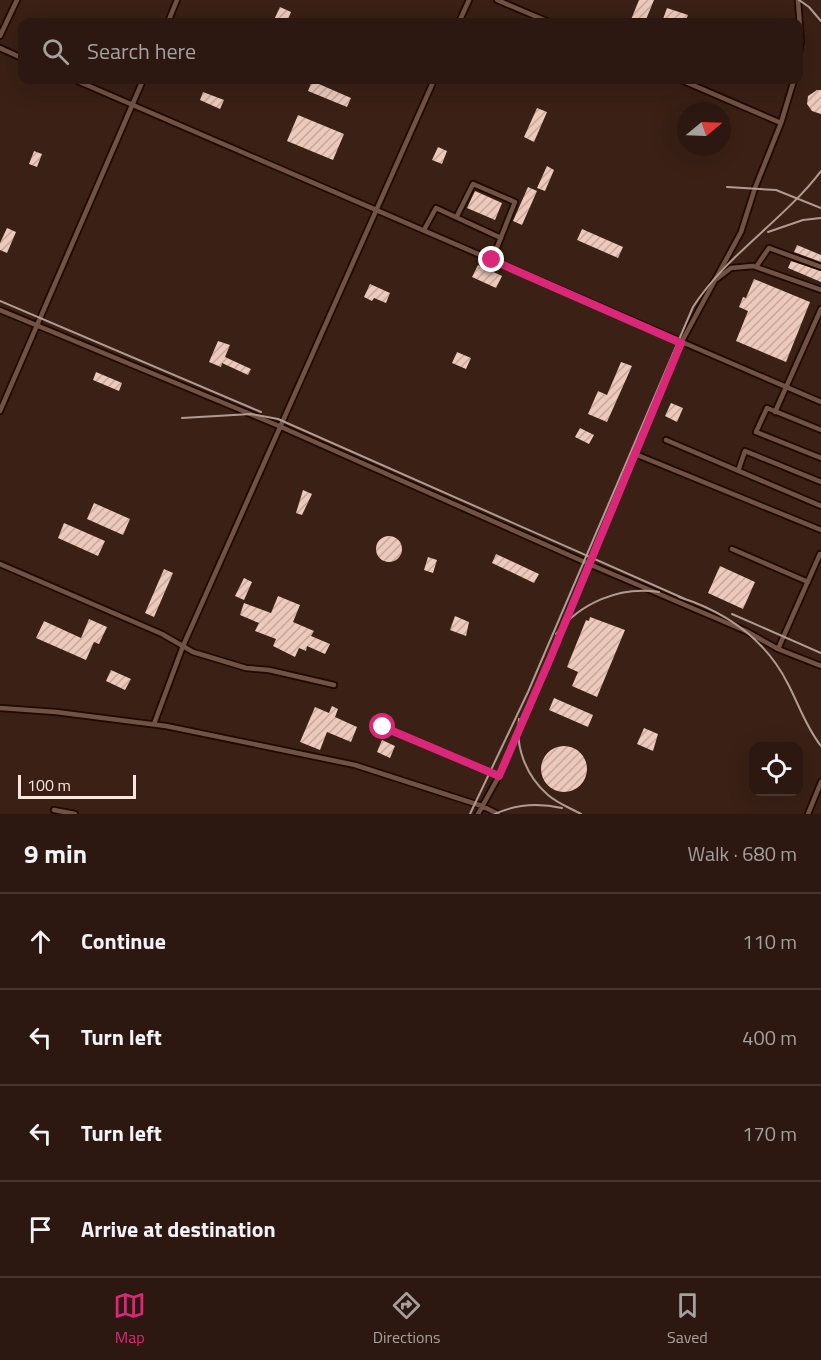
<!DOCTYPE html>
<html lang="en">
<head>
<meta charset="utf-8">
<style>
	body { margin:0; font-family:"Titillium Web",sans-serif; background:#38251e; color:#f1f3f6 }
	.controls { position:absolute; right:18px; bottom:18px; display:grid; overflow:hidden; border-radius:12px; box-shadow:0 6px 24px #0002 }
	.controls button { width:54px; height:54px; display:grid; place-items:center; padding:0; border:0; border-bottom:2px solid #483730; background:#2c1810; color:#f1f3f6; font:30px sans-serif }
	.compass { position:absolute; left:677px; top:102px; width:54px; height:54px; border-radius:50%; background:#2c1810; box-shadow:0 6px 24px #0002; rotate:71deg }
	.scale { position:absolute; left:18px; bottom:15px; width:118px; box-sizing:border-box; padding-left:6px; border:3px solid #f9e7df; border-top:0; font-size:16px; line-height:21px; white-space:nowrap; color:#f9e7df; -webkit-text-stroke:4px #3a2015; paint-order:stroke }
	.stop { position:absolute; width:18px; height:18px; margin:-14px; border:4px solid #db2777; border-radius:50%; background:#fff }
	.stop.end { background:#db2777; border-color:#fff; box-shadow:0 2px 6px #0008 }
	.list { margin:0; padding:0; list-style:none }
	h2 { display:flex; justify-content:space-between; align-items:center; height:78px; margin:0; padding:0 24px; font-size:26px }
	h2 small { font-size:20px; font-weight:400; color:#a6a09f }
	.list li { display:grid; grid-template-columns:39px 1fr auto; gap:18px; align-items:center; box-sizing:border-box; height:96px; padding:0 24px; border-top:2px solid #483730 }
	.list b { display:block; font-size:22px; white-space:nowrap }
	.list em { font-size:20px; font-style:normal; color:#a6a09f }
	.icon { flex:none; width:33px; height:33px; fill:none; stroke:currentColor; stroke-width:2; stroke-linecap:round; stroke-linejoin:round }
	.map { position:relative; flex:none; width:821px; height:814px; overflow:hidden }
	.search { position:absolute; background:#2c1810; box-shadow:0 6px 24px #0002; left:18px; right:18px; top:18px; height:66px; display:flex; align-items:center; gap:15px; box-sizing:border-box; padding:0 21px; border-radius:12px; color:#a6a09f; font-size:22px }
	.sheet { height:462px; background:#2c1810 }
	nav { display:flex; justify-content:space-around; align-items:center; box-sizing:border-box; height:84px; border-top:2px solid #483730; background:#2c1810; font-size:16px; color:#a6a09f }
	nav a { display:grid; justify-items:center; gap:3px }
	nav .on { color:#db2777 }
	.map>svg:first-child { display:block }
	.building { fill:url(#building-hatch) }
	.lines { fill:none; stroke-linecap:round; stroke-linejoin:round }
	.service-casing { stroke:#200901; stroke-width:8 }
	.service { stroke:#715346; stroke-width:4.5 }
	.rail { stroke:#b19c93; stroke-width:2 }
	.route { stroke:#db2777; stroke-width:8 }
</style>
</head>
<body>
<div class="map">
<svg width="821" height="814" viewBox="0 0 821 814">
	<defs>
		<pattern id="building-hatch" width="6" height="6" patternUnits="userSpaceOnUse" patternTransform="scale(1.5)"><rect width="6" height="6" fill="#ecc9ba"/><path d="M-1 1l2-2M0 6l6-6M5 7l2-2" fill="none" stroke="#c4a89c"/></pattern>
	</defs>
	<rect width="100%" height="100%" fill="#3a2015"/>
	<!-- building -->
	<path class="building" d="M 639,0 L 654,0 L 645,22 L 630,22 Z
		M 280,7 L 291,12 L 287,22 L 273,22 Z
		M 667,8 L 688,15 L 685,22 L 675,22 L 663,19 Z
		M 312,81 L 351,98 L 347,107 L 308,91 Z
		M 817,90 L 821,90 L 821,114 L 812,111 L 807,104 L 808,96 Z
		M 203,92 L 224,100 L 220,109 L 200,100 Z
		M 537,108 L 547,112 L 534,142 L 524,137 Z
		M 298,115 L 344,134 L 333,160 L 287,141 Z
		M 438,147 L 447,151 L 442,164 L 432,160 Z
		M 34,151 L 42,154 L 37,167 L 29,164 Z
		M 547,166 L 554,170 L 545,191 L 537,188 Z
		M 528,187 L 537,191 L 522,225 L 513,221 Z
		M 475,191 L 502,203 L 495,220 L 467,208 Z
		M 7,228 L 16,232 L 7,253 L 0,250 L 0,243 Z
		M 582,229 L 623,247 L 618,258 L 577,240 Z
		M 797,245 L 821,255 L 821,262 L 794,252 Z
		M 791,261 L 821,271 L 821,282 L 788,268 Z
		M 478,265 L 502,276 L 496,288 L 472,277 Z
		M 754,279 L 810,302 L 786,362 L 736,341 L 748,311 L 739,307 L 743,297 L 746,298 Z
		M 370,284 L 390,293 L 386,303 L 374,298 L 372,301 L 364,297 Z
		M 218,341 L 230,345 L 225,357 L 251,369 L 248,375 L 222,363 L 221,367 L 209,362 Z
		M 457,352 L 471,358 L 466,369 L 452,363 Z
		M 621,362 L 632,366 L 607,422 L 588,414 L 598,391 L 607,395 Z
		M 96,372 L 122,383 L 119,391 L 93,380 Z
		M 671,403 L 683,408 L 677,422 L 665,416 Z
		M 580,428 L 594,435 L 589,444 L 575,437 Z
		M 303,490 L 312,494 L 302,515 L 296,513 Z
		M 94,503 L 130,519 L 123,535 L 87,519 Z
		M 64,523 L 105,541 L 98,556 L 58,538 Z
		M376 549a13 13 0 1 1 26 0a13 13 0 1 1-26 0Z
		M 496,554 L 539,574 L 534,583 L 492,563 Z
		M 428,557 L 437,560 L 433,573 L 424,570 Z
		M 720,566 L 755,582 L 743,609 L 708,593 Z
		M 164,569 L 173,573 L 154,617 L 145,613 Z
		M 244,578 L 252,582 L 244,600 L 235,596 Z
		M 278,596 L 300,605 L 293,622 L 314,631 L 311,636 L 330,644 L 325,654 L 307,646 L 306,651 L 299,648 L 295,657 L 273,646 L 276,639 L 255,631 L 259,623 L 240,615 L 244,603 L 271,613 Z
		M 455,616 L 469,622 L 466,636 L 450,630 Z
		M 590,617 L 625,630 L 597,697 L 572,686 L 578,672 L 567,667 L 586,620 L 589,621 Z
		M 89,619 L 107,627 L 99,644 L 94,642 L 86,660 L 36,638 L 44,621 L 81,638 Z
		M 111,670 L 131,679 L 125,690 L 106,681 Z
		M 554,698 L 593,715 L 588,727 L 549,710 Z
		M 332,706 L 338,709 L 335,717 L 357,727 L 351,742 L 327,732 L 320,750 L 300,742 L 315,707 L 329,713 Z
		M 644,728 L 658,734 L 653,751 L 637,744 Z
		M 382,740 L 395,746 L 390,758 L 377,752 Z
		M541 769a23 23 0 1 1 46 0a23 23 0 1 1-46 0Z"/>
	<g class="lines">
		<defs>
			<path id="service" d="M 497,0 L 549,22
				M 798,0 L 801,41 L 798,58
				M 168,22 L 177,0
				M 459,22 L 469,0
				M 0,36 L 17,0
				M 0,48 L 22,58
				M 75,80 L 821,402
				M 681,80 L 781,123
				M 457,216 L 473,184 L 515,202 L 492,260
				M 424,230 L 436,208 L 501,238
				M 756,267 L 769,248 L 821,267
				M 714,281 L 731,268 L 753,266 L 821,290
				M 0,310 L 279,426 L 589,564 L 746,631 L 778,649 L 821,666
				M 0,411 L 143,80
				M 775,412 L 821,309
				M 821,430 L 767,408 L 756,432 L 821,458
				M 666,440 L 821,506
				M 635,454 L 821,530
				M 738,471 L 745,451 L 821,482
				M 732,549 L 808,582
				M 0,564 L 162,634 L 193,652 L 246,668 L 269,670 L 334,685
				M 778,649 L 820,554
				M 0,708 L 56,712 L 166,726 L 355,765 L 482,806 L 498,814
				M 154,724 L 183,646 L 434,80
				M 383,727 L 499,776
				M 54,810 L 75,814
				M 478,814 L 499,776 L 550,659 L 681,343 L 741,232 L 755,188 L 781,123 L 794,80
				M 808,814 L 821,782"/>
		</defs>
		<!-- service casing -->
		<use href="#service" class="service-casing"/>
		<!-- service -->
		<use href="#service" class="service"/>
		<!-- rail -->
		<path class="rail" d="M 799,0 L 809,7 L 821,21
			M 727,187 L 776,190 L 821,208
			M 768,232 L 803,220 L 821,218
			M 0,301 L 261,412
			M 182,418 L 251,414 L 278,419 L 685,599
			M 679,597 C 726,612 766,640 788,684 C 799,705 806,727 821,746
			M 732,614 L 821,653
			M 556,634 C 580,603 619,586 659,592
			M 519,719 C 515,747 526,776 548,795 C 557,803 570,808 581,814
			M 470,814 L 528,692 L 693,307 C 727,254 783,221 821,171
			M 495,814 C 516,804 539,803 562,808"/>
	</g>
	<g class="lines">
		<!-- route -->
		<path class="route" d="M 383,727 L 499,776 L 550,659 L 681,343 L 492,260"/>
	</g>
</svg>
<div class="controls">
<button><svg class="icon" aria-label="locate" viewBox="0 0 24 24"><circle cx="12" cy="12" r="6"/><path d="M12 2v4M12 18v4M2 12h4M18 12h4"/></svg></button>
</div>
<svg class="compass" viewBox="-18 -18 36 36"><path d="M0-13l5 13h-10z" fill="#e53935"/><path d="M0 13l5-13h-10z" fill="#a6a09f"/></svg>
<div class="scale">100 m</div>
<div class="stop" style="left:383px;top:727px"></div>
<div class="stop end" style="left:492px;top:260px"></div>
<div class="search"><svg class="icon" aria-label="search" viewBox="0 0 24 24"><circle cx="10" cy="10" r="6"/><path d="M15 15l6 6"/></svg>Search here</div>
</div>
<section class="sheet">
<h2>9 min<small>Walk · 680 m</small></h2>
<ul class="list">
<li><svg class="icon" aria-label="ahead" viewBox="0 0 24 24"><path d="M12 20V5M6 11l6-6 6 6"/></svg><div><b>Continue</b></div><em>110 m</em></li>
<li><svg class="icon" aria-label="left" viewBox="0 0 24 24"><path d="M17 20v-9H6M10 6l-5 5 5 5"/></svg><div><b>Turn left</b></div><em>400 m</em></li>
<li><svg class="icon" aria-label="left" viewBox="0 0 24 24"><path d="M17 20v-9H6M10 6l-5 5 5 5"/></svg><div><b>Turn left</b></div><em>170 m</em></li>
<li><svg class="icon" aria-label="arrive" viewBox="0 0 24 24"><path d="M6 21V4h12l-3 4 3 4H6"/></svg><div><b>Arrive at destination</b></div></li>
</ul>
</section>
<nav>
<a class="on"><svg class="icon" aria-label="map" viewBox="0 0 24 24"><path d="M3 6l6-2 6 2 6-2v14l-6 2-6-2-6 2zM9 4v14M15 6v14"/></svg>Map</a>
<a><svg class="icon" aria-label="directions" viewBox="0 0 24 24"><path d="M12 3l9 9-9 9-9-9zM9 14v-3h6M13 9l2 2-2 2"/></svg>Directions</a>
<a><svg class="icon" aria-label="saved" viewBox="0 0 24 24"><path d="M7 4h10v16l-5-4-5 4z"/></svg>Saved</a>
</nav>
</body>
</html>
